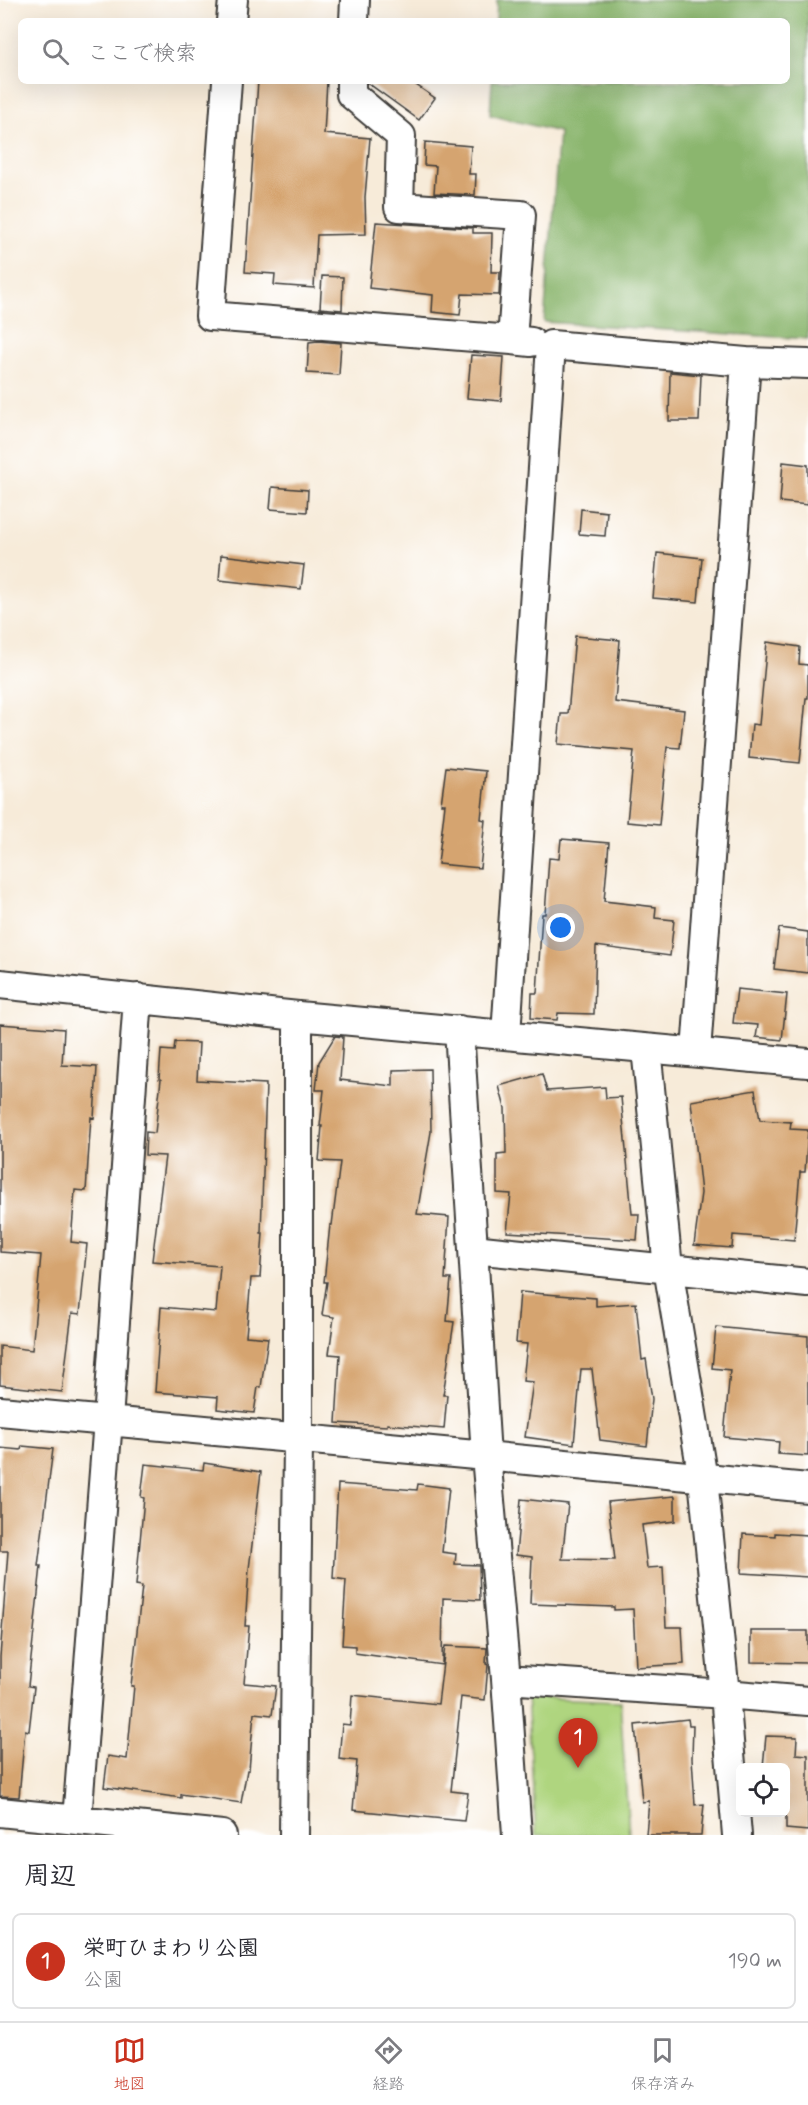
<!DOCTYPE html>
<html lang="ja">
<head>
<meta charset="utf-8">
<style>
	body { margin:0; font-family:Mynerve,"Klee One",sans-serif; background:#f2f2f3; color:#2b2b33 }
	.controls { position:absolute; right:18px; bottom:18px; display:grid; overflow:hidden; border-radius:9px; box-shadow:0 6px 24px #0002 }
	.controls button { width:54px; height:54px; display:grid; place-items:center; padding:0; border:0; border-bottom:2px solid #e1e1e2; background:#fff; color:#2b2b33; font:30px sans-serif }
	.you { position:absolute; left:561px; top:928px; width:21px; height:21px; margin:-15px; border:4px solid #fff; border-radius:50%; background:#1a73e8; box-shadow:0 0 0 9px #1a73e833 }
	.badge { display:grid; place-items:center; width:39px; height:39px; border-radius:50%; background:#c8321e; color:#fff; font-size:20px; font-weight:700 }
	.pin { position:absolute; translate:-50% -50px; filter:drop-shadow(0 2px 3px #0008) }
	.pin::after { content:''; position:absolute; top:32px; width:21px; height:18px; background:inherit; clip-path:polygon(0 0,100% 0,50% 100%) }
	.list { margin:0; padding:0; list-style:none }
	h2 { display:flex; justify-content:space-between; align-items:center; height:78px; margin:0; padding:0 24px; font-size:26px }
	h2 small { font-size:20px; font-weight:400; color:#7c7c81 }
	.list li { display:grid; grid-template-columns:39px 1fr auto; gap:18px; align-items:center; box-sizing:border-box; height:96px; margin:0 12px 12px; padding:0 12px; border:2px solid #e1e1e2; border-radius:9px }
	.list b { display:block; font-size:22px; white-space:nowrap }
	.list p { margin:0; font-size:20px; white-space:nowrap; color:#7c7c81 }
	.list em { font-size:20px; font-style:normal; color:#7c7c81 }
	.icon { flex:none; width:33px; height:33px; fill:none; stroke:currentColor; stroke-width:2; stroke-linecap:round; stroke-linejoin:round }
	.map { position:relative; flex:none; width:808px; height:1835px; overflow:hidden }
	.search { position:absolute; background:#fff; box-shadow:0 6px 24px #0002; left:18px; right:18px; top:18px; height:66px; display:flex; align-items:center; gap:15px; box-sizing:border-box; padding:0 21px; border-radius:9px; color:#7c7c81; font-size:22px }
	.sheet { height:186px; background:#fff }
	nav { display:flex; justify-content:space-around; align-items:center; box-sizing:border-box; height:84px; border-top:2px solid #e1e1e2; background:#fff; font-size:16px; color:#7c7c81 }
	nav a { display:grid; justify-items:center; gap:3px }
	nav .on { color:#c8321e }
	.map>svg:first-child { display:block }
	.green { fill:#afd57f; stroke:#66784e; stroke-width:1.5 }
	.forest { fill:#8bb66e; stroke:#546945; stroke-width:1.5 }
	.building { fill:#d5a470 }
	.lines { fill:none; stroke-linecap:round; stroke-linejoin:round }
	.minor-casing { stroke:#3d3b38; stroke-width:32 }
	.minor { stroke:#fff; stroke-width:28 }
</style>
</head>
<body>
<div class="map">
<svg width="808" height="1835" viewBox="0 0 808 1835">
	<rect width="100%" height="100%" fill="#fff"/>
	<filter id="ink" filterUnits="userSpaceOnUse"><feTurbulence type="fractalNoise" baseFrequency=".0167" numOctaves="2"/><feDisplacementMap in="SourceGraphic" scale="12" xChannelSelector="R" yChannelSelector="G"/><feConvolveMatrix kernelMatrix="1 2 1 2 8 2 1 2 1" color-interpolation-filters="sRGB"/></filter>
	<filter id="wash" filterUnits="userSpaceOnUse"><feTurbulence type="fractalNoise" baseFrequency=".008" numOctaves="4" result="noise"/><feDisplacementMap in="SourceGraphic" scale="24" xChannelSelector="R" yChannelSelector="G"/><feGaussianBlur stdDeviation="1.35" result="paint"/><feColorMatrix in="noise" values="0 0 0 0 0 0 0 0 0 0 0 0 0 0 0 0 0 1.4 0 .05"/><feComposite in="paint" operator="in"/></filter>
	<g filter="url(#wash)">
		<rect width="100%" height="100%" fill="#f7ebd9"/>
		<!-- green -->
		<path class="green" d="M 527,1697 L 620,1701 L 629,1835 L 536,1835 Z"/>
		<!-- forest -->
		<path class="forest" d="M 497,0 L 808,0 L 808,339 L 544,322 L 559,132 L 490,115 L 492,81 L 787,81 L 787,21 L 496,21 Z"/>
		<g id="blocks">
			<!-- building -->
			<path class="building" d="M 258,81 L 327,81 L 324,134 L 370,138 L 365,197 L 366,234 L 317,235 L 314,288 L 274,285 L 275,274 L 245,272 Z
				M 368,81 L 410,81 L 435,98 L 419,120 L 368,83 Z
				M 425,142 L 471,146 L 469,174 L 476,174 L 475,195 L 434,193 L 436,166 L 424,165 Z
				M 376,222 L 473,228 L 473,233 L 492,233 L 491,272 L 500,272 L 499,295 L 462,294 L 460,315 L 432,312 L 433,295 L 369,288 Z
				M 322,276 L 343,277 L 342,310 L 320,308 Z
				M 318,341 L 341,343 L 339,375 L 307,373 L 309,342 Z
				M 471,355 L 504,357 L 501,401 L 467,398 Z
				M 670,372 L 701,375 L 699,421 L 669,421 Z
				M 783,462 L 808,465 L 808,505 L 780,502 Z
				M 272,487 L 308,490 L 307,512 L 270,509 Z
				M 581,509 L 607,512 L 605,536 L 579,534 Z
				M 657,553 L 702,558 L 698,602 L 653,598 Z
				M 221,555 L 304,565 L 301,589 L 219,580 Z
				M 575,636 L 620,640 L 615,702 L 684,710 L 680,748 L 667,747 L 659,825 L 627,822 L 634,751 L 558,744 L 561,714 L 568,714 Z
				M 767,642 L 800,647 L 799,664 L 808,665 L 808,698 L 806,698 L 800,763 L 749,758 L 752,724 L 759,725 Z
				M 446,767 L 486,771 L 481,819 L 485,820 L 480,868 L 438,864 L 445,804 L 441,804 Z
				M 561,839 L 609,843 L 604,901 L 656,907 L 655,918 L 674,920 L 670,956 L 596,946 L 594,1014 L 558,1013 L 557,1020 L 531,1018 L 532,993 L 537,993 L 542,914 L 545,914 L 549,858 L 559,859 Z
				M 779,928 L 808,932 L 808,973 L 774,969 Z
				M 737,989 L 787,994 L 782,1040 L 756,1037 L 758,1025 L 733,1023 Z
				M 0,1024 L 64,1029 L 62,1065 L 97,1067 L 94,1118 L 91,1117 L 86,1191 L 75,1190 L 71,1242 L 87,1244 L 80,1314 L 72,1313 L 62,1392 L 0,1385 L 0,1346 L 32,1350 L 41,1255 L 0,1252 Z
				M 335,1036 L 343,1037 L 340,1080 L 393,1086 L 393,1070 L 430,1069 L 431,1132 L 417,1214 L 449,1217 L 445,1279 L 451,1279 L 447,1321 L 454,1322 L 443,1395 L 447,1395 L 444,1429 L 387,1424 L 387,1426 L 336,1423 L 340,1355 L 329,1354 L 334,1317 L 322,1315 L 327,1282 L 324,1282 L 330,1225 L 332,1225 L 340,1162 L 319,1161 L 322,1126 L 320,1126 L 324,1090 L 316,1090 L 319,1062 Z
				M 175,1042 L 199,1043 L 197,1080 L 266,1084 L 261,1233 L 263,1233 L 260,1278 L 251,1278 L 246,1336 L 268,1338 L 261,1387 L 258,1387 L 254,1413 L 217,1409 L 218,1397 L 155,1392 L 161,1307 L 216,1312 L 220,1266 L 152,1261 L 165,1156 L 145,1155 L 146,1132 L 155,1133 L 161,1079 L 159,1079 L 161,1050 L 174,1051 Z
				M 542,1074 L 547,1091 L 605,1087 L 606,1098 L 621,1097 L 632,1214 L 639,1214 L 637,1240 L 507,1232 L 511,1194 L 497,1193 L 497,1154 L 506,1153 L 505,1108 L 499,1086 Z
				M 755,1090 L 760,1120 L 791,1122 L 790,1129 L 808,1130 L 805,1172 L 800,1172 L 794,1240 L 733,1235 L 732,1248 L 694,1245 L 701,1193 L 691,1101 Z
				M 520,1292 L 596,1298 L 596,1306 L 636,1303 L 642,1360 L 646,1359 L 652,1399 L 647,1446 L 600,1440 L 592,1369 L 581,1369 L 574,1444 L 525,1437 L 533,1382 L 523,1381 L 527,1344 L 516,1343 Z
				M 716,1327 L 808,1336 L 808,1456 L 778,1454 L 779,1442 L 724,1437 L 730,1370 L 712,1368 Z
				M 22,1446 L 53,1449 L 38,1566 L 41,1566 L 28,1686 L 34,1687 L 29,1731 L 25,1730 L 19,1797 L 0,1796 L 0,1657 L 8,1551 L 0,1551 L 0,1448 L 21,1450 Z
				M 204,1463 L 261,1472 L 249,1569 L 245,1626 L 249,1626 L 244,1683 L 276,1686 L 272,1715 L 254,1713 L 249,1770 L 247,1770 L 241,1803 L 181,1794 L 181,1798 L 104,1787 L 108,1756 L 127,1759 L 134,1686 L 131,1686 L 142,1586 L 136,1585 L 144,1498 L 141,1497 L 145,1464 L 203,1470 Z
				M 338,1484 L 417,1490 L 418,1484 L 449,1488 L 442,1552 L 456,1554 L 455,1564 L 479,1565 L 480,1600 L 443,1598 L 442,1665 L 355,1653 L 355,1646 L 342,1645 L 346,1580 L 333,1578 Z
				M 675,1496 L 675,1521 L 642,1525 L 647,1568 L 663,1567 L 666,1627 L 682,1627 L 684,1664 L 636,1667 L 633,1609 L 614,1610 L 614,1607 L 530,1604 L 532,1557 L 516,1555 L 521,1499 L 568,1504 L 562,1559 L 615,1560 L 608,1502 Z
				M 775,1533 L 808,1535 L 808,1577 L 741,1573 L 743,1534 L 775,1536 Z
				M 751,1631 L 808,1631 L 808,1663 L 751,1662 Z
				M 445,1646 L 487,1648 L 486,1664 L 488,1665 L 485,1700 L 461,1697 L 451,1791 L 468,1793 L 464,1821 L 353,1810 L 357,1761 L 339,1759 L 342,1724 L 350,1725 L 352,1695 L 438,1704 Z
				M 688,1719 L 689,1725 L 693,1725 L 692,1758 L 695,1805 L 704,1804 L 701,1835 L 646,1835 L 649,1801 L 642,1802 L 635,1725 Z
				M 766,1736 L 797,1737 L 796,1754 L 808,1755 L 808,1831 L 786,1829 L 786,1767 L 763,1767 Z"/>
		</g>
	</g>
	<g filter="url(#ink)">
		<use href="#blocks" fill-opacity="0" stroke="#3d3b38" stroke-width="1.5"/>
		<g class="lines">
			<defs>
				<path id="minor" d="M 231,21 L 233,0
					M 354,21 L 355,0
					M 227,81 L 210,316 L 512,340
					M 351,81 L 351,94 L 401,136 L 399,207 L 521,215 L 512,340 L 531,342
					M 0,984 L 298,1016 L 808,1063
					M 459,1030 L 473,1249
					M 506,1035 L 551,345 L 746,362
					M 646,1048 L 668,1268 L 703,1479 L 725,1694 L 737,1835
					M 696,1052 L 746,362 L 808,364
					M 0,1411 L 486,1456 L 808,1488
					M 506,1679 L 486,1456 L 473,1249 L 808,1283
					M 0,1812 L 222,1835
					M 77,1820 L 108,1420 L 138,998
					M 294,1835 L 298,1440 L 298,1016
					M 517,1835 L 506,1679 L 725,1694 L 808,1701"/>
			</defs>
			<!-- minor casing -->
			<use href="#minor" class="minor-casing"/>
			<!-- minor -->
			<use href="#minor" class="minor"/>
		</g>
	</g>
</svg>
<div class="controls">
<button><svg class="icon" aria-label="locate" viewBox="0 0 24 24"><circle cx="12" cy="12" r="6"/><path d="M12 2v4M12 18v4M2 12h4M18 12h4"/></svg></button>
</div>
<div class="you"></div>
<div class="pin badge" style="left:578px;top:1768px">1</div>
<div class="search"><svg class="icon" aria-label="search" viewBox="0 0 24 24"><circle cx="10" cy="10" r="6"/><path d="M15 15l6 6"/></svg>ここで検索</div>
</div>
<section class="sheet">
<h2>周辺<small></small></h2>
<ul class="list">
<li><span class="badge">1</span><div><b>栄町ひまわり公園</b><p>公園</p></div><em>190 m</em></li>
</ul>
</section>
<nav>
<a class="on"><svg class="icon" aria-label="map" viewBox="0 0 24 24"><path d="M3 6l6-2 6 2 6-2v14l-6 2-6-2-6 2zM9 4v14M15 6v14"/></svg>地図</a>
<a><svg class="icon" aria-label="directions" viewBox="0 0 24 24"><path d="M12 3l9 9-9 9-9-9zM9 14v-3h6M13 9l2 2-2 2"/></svg>経路</a>
<a><svg class="icon" aria-label="saved" viewBox="0 0 24 24"><path d="M7 4h10v16l-5-4-5 4z"/></svg>保存済み</a>
</nav>
</body>
</html>
